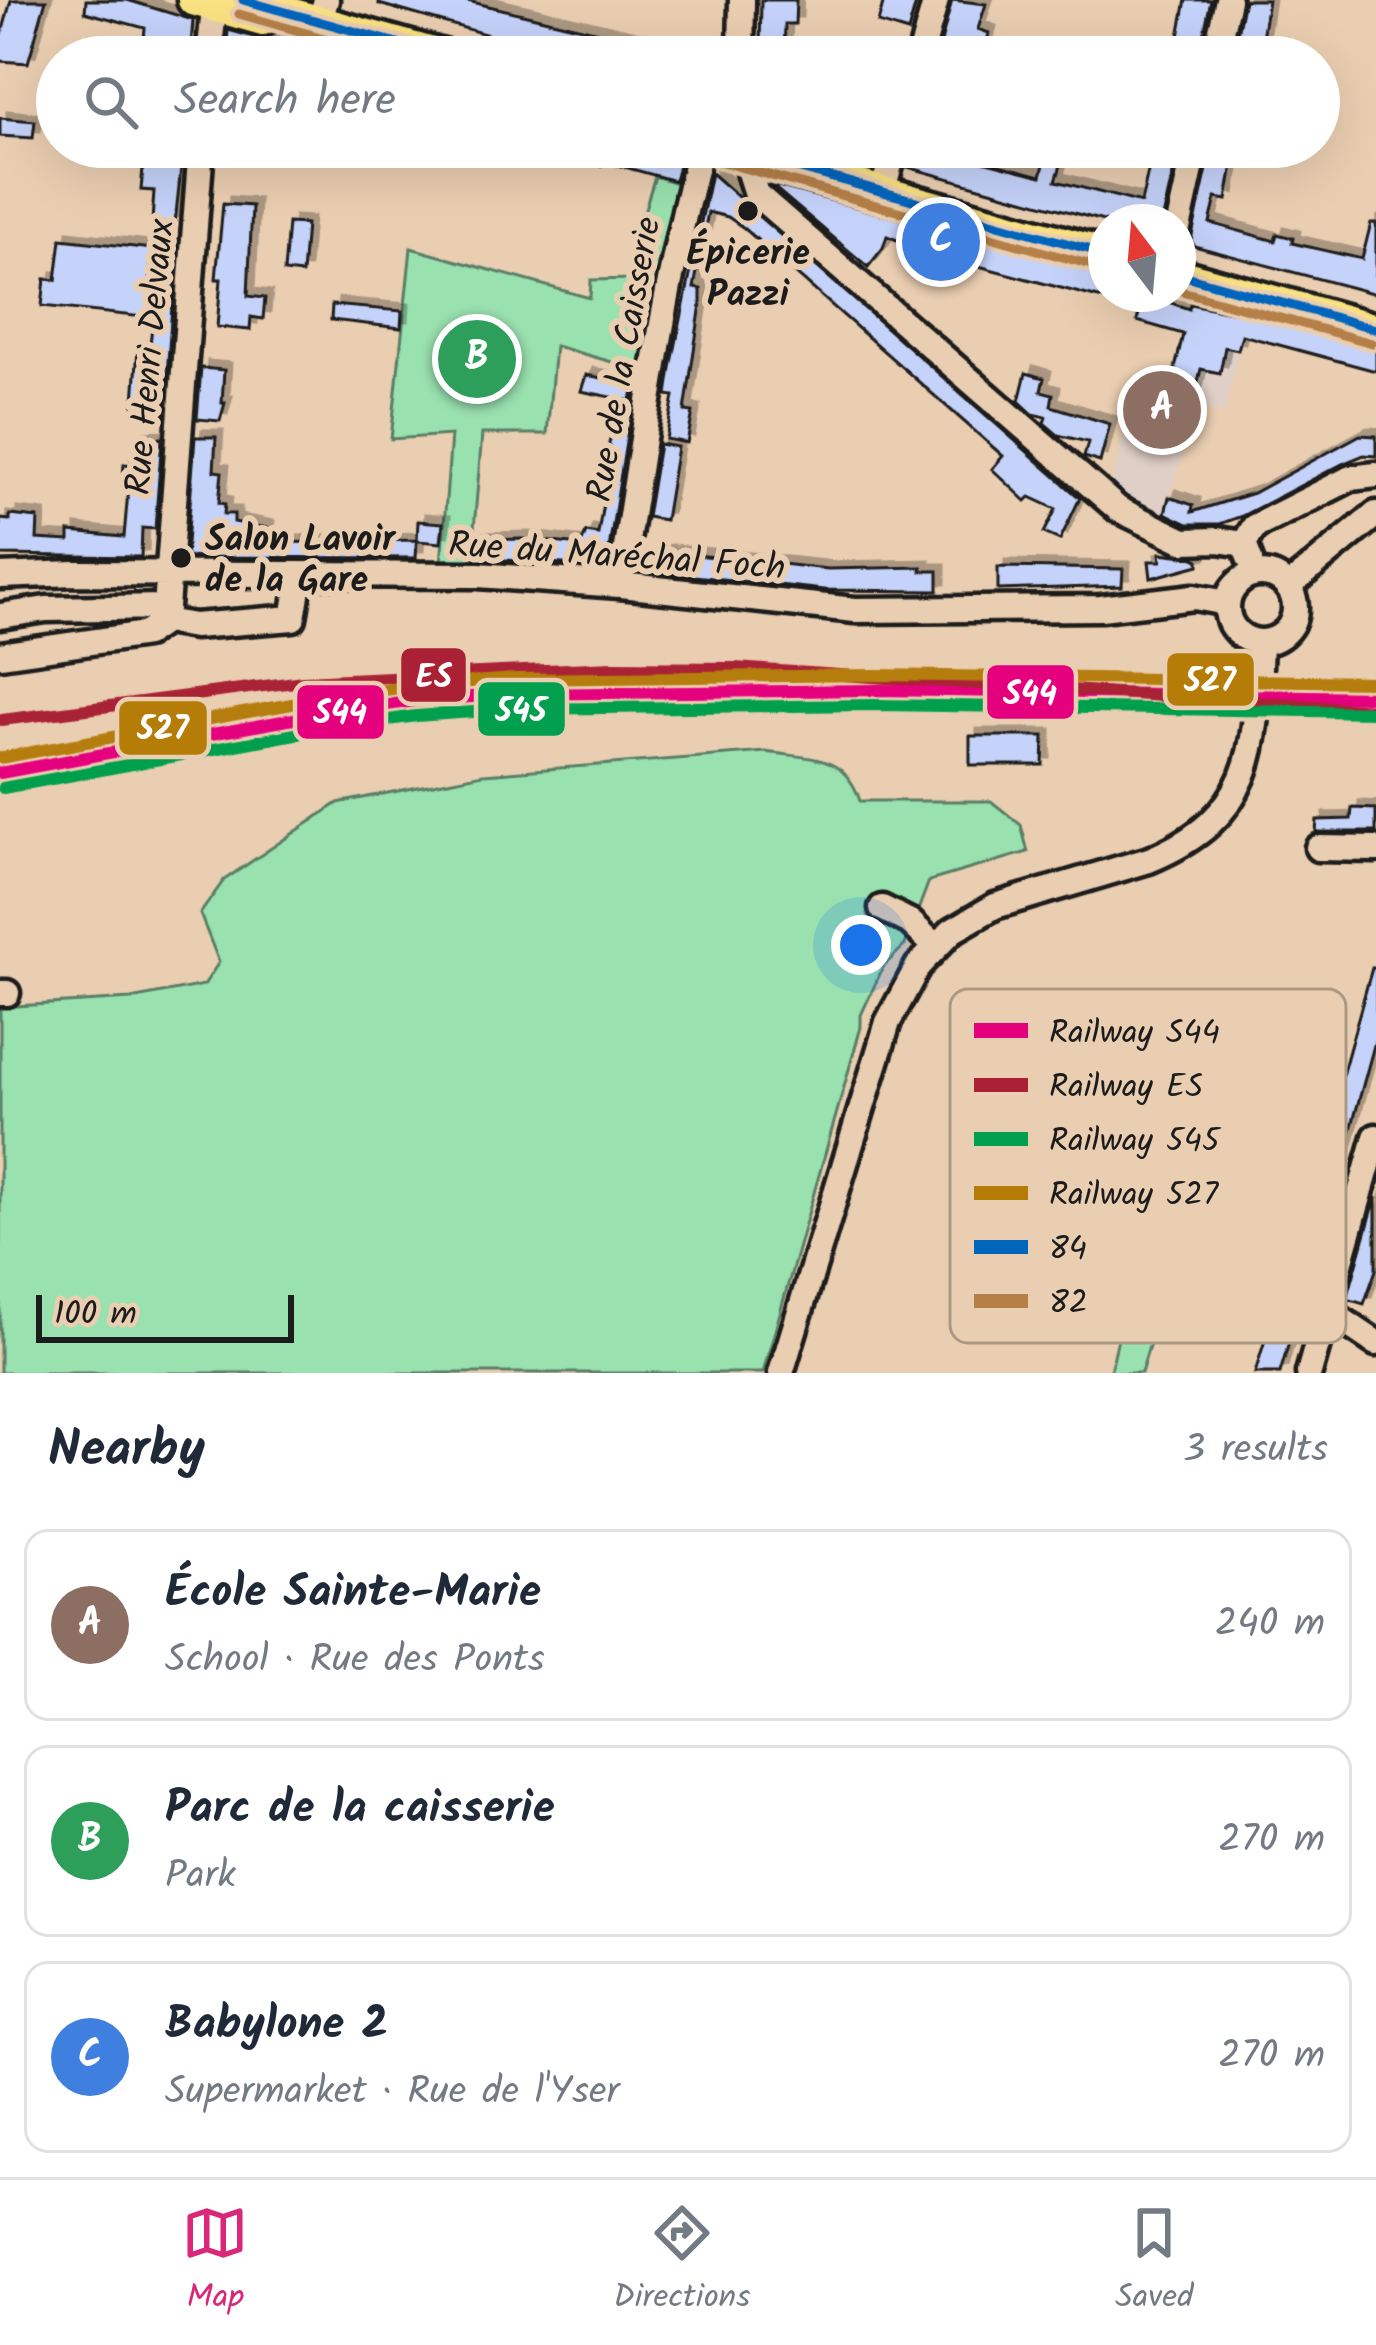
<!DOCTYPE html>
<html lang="en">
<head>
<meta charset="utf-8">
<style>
	body { margin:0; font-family:Kalam,sans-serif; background:#f2f2f3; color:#1f2937 }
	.compass { position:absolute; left:1088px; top:204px; width:108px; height:108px; border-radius:50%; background:#fff; box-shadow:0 12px 48px #0002; rotate:344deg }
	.scale { position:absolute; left:36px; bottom:30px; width:258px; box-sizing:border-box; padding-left:12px; border:6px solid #1c1c1c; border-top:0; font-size:33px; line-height:42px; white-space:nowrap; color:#1c1c1c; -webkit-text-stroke:9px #eaceb1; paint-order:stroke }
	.you { position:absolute; left:861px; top:945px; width:42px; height:42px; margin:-30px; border:9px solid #fff; border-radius:50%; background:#1a73e8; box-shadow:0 0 0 18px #1a73e833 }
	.badge { display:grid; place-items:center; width:78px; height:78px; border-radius:50%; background:#db2777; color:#fff; font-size:39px; font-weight:700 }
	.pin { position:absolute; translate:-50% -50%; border:6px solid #fff; box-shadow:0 3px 12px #0006 }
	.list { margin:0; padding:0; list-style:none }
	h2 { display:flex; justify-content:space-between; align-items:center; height:156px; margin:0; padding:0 48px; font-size:51px }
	h2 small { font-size:39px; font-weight:400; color:#747a83 }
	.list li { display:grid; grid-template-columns:78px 1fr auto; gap:36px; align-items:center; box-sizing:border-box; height:192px; margin:0 24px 24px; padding:0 24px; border:3px solid #e0e1e3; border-radius:24px }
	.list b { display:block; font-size:45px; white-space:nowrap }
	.list p { margin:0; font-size:39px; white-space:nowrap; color:#747a83 }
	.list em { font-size:39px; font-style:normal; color:#747a83 }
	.icon { flex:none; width:66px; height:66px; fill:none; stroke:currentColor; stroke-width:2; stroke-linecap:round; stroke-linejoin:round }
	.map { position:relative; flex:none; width:1376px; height:1373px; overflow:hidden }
	.search { position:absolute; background:#fff; box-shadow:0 12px 48px #0002; left:36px; right:36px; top:36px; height:132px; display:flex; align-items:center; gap:30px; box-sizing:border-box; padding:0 42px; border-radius:66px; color:#747a83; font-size:45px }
	.sheet { height:804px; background:#fff }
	nav { display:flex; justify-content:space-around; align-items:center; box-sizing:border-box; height:168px; border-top:3px solid #e0e1e3; background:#fff; font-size:33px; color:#747a83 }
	nav a { display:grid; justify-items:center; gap:6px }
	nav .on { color:#db2777 }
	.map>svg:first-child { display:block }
	.built { fill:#dfcfc7 }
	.green { fill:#99e1af; stroke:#5a7e66; stroke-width:3 }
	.building { fill:#c5d2f9; stroke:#1c1c1c; stroke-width:3; filter:url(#shadow) }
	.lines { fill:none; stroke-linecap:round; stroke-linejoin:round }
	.minor-casing { stroke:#1c1c1c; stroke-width:33 }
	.major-casing { stroke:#1c1c1c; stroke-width:39 }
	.minor { stroke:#eaceb1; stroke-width:24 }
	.major { stroke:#f9e181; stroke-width:30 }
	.bus-1-casing { stroke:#eaceb1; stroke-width:18 }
	.bus-2-casing { stroke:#eaceb1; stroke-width:18 }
	.bus-1 { stroke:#0065bd; stroke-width:9 }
	.bus-2 { stroke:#b58047; stroke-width:9 }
	.rail-1-casing { stroke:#eaceb1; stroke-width:21 }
	.rail-2-casing { stroke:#eaceb1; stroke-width:21 }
	.rail-3-casing { stroke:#eaceb1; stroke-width:21 }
	.rail-4-casing { stroke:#eaceb1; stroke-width:21 }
	.rail-1 { stroke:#e5007d; stroke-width:12 }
	.rail-2 { stroke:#aa2135; stroke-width:12 }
	.rail-3 { stroke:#019f4e; stroke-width:12 }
	.rail-4 { stroke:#b57d08; stroke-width:12 }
	.poi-dot { fill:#1c1c1c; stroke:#eaceb1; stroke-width:4.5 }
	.labels { text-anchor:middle; stroke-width:12; stroke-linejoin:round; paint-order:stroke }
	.poi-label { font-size:36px; font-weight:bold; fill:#1c1c1c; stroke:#eaceb1 }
	.street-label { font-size:36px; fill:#1c1c1c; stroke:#eaceb1 }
	.key { fill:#eaceb1; stroke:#ac9984; stroke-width:3 }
	.key-label { font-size:33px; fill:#1c1c1c }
	.line-badge { stroke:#eaceb1; stroke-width:4.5 }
	.badge-label { font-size:33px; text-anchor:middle; font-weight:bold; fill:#fff }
</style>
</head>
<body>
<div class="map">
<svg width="1376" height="1373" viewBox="0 0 1376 1373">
	<defs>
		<filter id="shadow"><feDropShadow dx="7" dy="-7" stdDeviation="0" flood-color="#0004"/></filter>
	</defs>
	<rect width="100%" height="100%" fill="#eaceb1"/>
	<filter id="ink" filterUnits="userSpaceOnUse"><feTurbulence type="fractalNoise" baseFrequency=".00833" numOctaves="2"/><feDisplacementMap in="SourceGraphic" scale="24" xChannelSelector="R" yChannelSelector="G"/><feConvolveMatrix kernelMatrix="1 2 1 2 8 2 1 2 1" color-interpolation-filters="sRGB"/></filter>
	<g filter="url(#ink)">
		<!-- built -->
		<path class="built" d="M 1190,304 L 1246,316 L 1224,414 L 1196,406 L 1163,520 L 1112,485 L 1134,390 L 1166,396 Z"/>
		<!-- green -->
		<path class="green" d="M 655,176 L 680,184 L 670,216 L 644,371 L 555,346 L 547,434 L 482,434 L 471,565 L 441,564 L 451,435 L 391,439 L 411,248 L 590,298 L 591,280 L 636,279 L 640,225 Z
			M 766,752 C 809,759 845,753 860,801 L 991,801 L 1021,825 L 1028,852 L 929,881 L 905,945 L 883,967 L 861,1015 L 861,1027 L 763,1373 L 0,1373 L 0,1007 L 131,999 L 204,985 L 219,962 L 200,914 L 224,880 L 338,803 L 483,774 Z
			M 1182,1138 L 1224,1143 L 1205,1161 L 1141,1373 L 1110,1373 L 1133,1274 L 1146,1263 Z"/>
		<!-- building -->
		<path class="building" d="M 11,0 L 46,0 L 28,63 L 0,61 L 0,41 Z
			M 86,0 L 127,0 L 193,20 L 190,57 L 154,57 L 155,42 L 144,39 L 145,28 L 85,12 Z
			M 379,0 L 463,0 L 646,43 L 643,57 L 566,57 L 379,4 Z
			M 761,0 L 796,0 L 795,24 L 785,24 L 784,53 L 760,52 Z
			M 884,0 L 917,0 L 908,32 L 878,23 Z
			M 952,0 L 986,4 L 978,29 L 989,33 L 983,57 L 937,57 Z
			M 1186,0 L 1211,0 L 1199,57 L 1175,57 Z
			M 1244,0 L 1268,0 L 1259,57 L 1232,57 Z
			M 228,30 L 313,53 L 312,57 L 226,57 Z
			M 0,118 L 35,121 L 33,138 L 0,136 Z
			M 145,147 L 176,147 L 175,166 L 181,167 L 175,224 L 152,222 L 154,191 L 141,190 Z
			M 568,147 L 641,147 L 681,158 L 675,181 L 603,161 L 601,166 L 579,160 L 580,155 L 567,151 Z
			M 929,147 L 1041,176 L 1046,157 L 1062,162 L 1056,181 L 1141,203 L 1153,149 L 1179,147 L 1162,222 L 1107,222 L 907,167 L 911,149 L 927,154 Z
			M 1212,147 L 1236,147 L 1227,200 L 1216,198 L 1210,223 L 1275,241 L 1277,234 L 1293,238 L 1292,243 L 1362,259 L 1371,223 L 1376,223 L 1376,294 L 1194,246 L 1191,240 Z
			M 711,173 L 1080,498 L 1060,540 L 1044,533 L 1056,509 L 1030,497 L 1026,501 L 992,469 L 1003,456 L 744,228 L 728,217 L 708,212 L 694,288 L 701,289 L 701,304 L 685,411 L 693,412 L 687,443 L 666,439 L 674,396 L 667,395 L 671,368 Z
			M 770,184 L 1106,275 L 1106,294 L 1145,294 L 1189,309 L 1190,304 L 1251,316 L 1376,350 L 1376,371 L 1242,335 L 1238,350 L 1225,347 L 1220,373 L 1201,369 L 1186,431 L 1127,415 L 1134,390 L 1168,399 L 1183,334 L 1137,321 L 1140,309 L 930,253 L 887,236 L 883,248 L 868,267 Z
			M 223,204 L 252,206 L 248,296 L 265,298 L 263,319 L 251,317 L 250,330 L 217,327 L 221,279 L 216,279 Z
			M 288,223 L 306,224 L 302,274 L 284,272 Z
			M 61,239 L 153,249 L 148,290 L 173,292 L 164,416 L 133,414 L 138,349 L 145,350 L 146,344 L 150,344 L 153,318 L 42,306 L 45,279 L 56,280 Z
			M 332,305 L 402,311 L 401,328 L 331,320 Z
			M 201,368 L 224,370 L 222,403 L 225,403 L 220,421 L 197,419 Z
			M 1026,373 L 1044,378 L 1041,391 L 1053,394 L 1051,406 L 1110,424 L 1100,462 L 1084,457 L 1088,442 L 1058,435 L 1044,423 L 1046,417 L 1033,414 L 1019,401 Z
			M 586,375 L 634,384 L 631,401 L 581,391 Z
			M 612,427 L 628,430 L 606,567 L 475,558 L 476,540 L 522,539 L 581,545 L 586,532 L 598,534 L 603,503 L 599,502 Z
			M 1360,435 L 1376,436 L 1376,456 L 1364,455 L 1344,463 L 1242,516 L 1220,524 L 1188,524 L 1165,513 L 1169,497 L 1193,505 L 1192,512 L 1253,493 Z
			M 195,437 L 216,437 L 214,471 L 222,472 L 219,503 L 225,504 L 224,514 L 234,514 L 234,522 L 267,528 L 266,543 L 417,540 L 416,558 L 186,557 Z
			M 162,438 L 155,529 L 142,528 L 141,557 L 0,555 L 0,519 L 10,520 L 10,515 L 38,518 L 37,539 L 69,541 L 69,532 L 124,537 L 129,480 L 123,479 L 124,464 L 133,465 L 136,439 Z
			M 659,444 L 677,447 L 665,520 L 647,517 Z
			M 418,521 L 443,523 L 441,543 L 417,541 Z
			M 667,552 L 828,569 L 922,567 L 921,571 L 938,571 L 938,591 L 824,590 L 639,570 L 641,560 L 650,560 L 651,553 Z
			M 1160,553 L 1192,557 L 1199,560 L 1199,565 L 1151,578 L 1149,561 L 1161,561 Z
			M 998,567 L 1123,569 L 1122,586 L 998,590 Z
			M 970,736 L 1044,736 L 1043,765 L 970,765 Z
			M 1352,808 L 1376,809 L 1376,832 L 1316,832 L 1317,820 L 1351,819 Z
			M 1372,968 L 1376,968 L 1376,1038 L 1336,1184 L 1280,1373 L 1255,1373 L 1281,1287 L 1290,1241 L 1296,1217 L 1302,1219 Z
			M 1376,1197 L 1376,1270 L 1364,1304 L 1347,1299 Z"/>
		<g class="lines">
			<defs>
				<path id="minor" d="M 316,35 L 326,0
					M 209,57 L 215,0
					M 741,57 L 742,0
					M 920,57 L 936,0
					M 1215,57 L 1228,0
					M 201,147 L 165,621 L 194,626 L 293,618 L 300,577
					M 741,147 L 756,194 L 1118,509 L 1184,541 L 1218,540 L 1244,544
					M 882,193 L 895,147
					M 1178,228 L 1196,147
					M 1250,560 L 1244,544 L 1254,527 L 1351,478 L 1376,475
					M1227 608a34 34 0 1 1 68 0a34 34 0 1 1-68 0Z
					M 0,576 L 75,573 L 478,575 L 620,585 L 855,610 L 1101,608 L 1194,597 L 1227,603
					M 620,585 C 644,439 662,290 701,147
					M 1288,587 L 1376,514
					M 0,616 L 46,609 L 165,607
					M 0,655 L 146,634 L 165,621
					M 1318,848 L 1376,849
					M 882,908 L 910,922 L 935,946
					M 0,993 L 7,993
					M 1327,1310 L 1376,1343
					M 781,1373 L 888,1022 L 918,966 L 952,931 L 995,906 L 1149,860 C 1258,815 1256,745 1260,642
					M 1309,1373 L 1376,1137"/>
				<path id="major" d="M 193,0 L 263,20
					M 243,0 L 447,57
					M 722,147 L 1106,254
					M 1178,274 L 1376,329"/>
			</defs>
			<!-- minor casing -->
			<use href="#minor" class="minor-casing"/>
			<!-- major casing -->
			<use href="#major" class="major-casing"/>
			<!-- minor -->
			<use href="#minor" class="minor"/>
			<!-- major -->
			<use href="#major" class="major"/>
			<defs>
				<path id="bus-1" d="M 243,0 L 447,57
					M 722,147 L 1106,254
					M 1178,274 L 1376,329"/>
				<path id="bus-2" d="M 239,14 L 391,57
					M 718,161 L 1102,268
					M 1178,290 L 1372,343"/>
			</defs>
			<!-- bus-1 casing -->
			<use href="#bus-1" class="bus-1-casing"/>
			<!-- bus-2 casing -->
			<use href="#bus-2" class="bus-2-casing"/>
			<!-- bus-1 -->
			<use href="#bus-1" class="bus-1"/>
			<!-- bus-2 -->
			<use href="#bus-2" class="bus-2"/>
			<defs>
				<path id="rail-1" d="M 0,773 L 299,718 L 414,701 L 516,694 L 875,690 L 1376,697"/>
				<path id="rail-2" d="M 2,720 L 303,681 L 613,667 L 735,668 L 1375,710"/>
				<path id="rail-3" d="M 3,788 L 301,733 L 416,716 L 517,709 L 875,705 L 1376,712"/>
				<path id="rail-4" d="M 0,758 L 297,703 L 412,686 L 515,679 L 875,675 L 1376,682"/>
			</defs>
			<!-- rail-1 casing -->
			<use href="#rail-1" class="rail-1-casing"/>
			<!-- rail-2 casing -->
			<use href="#rail-2" class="rail-2-casing"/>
			<!-- rail-3 casing -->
			<use href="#rail-3" class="rail-3-casing"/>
			<!-- rail-4 casing -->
			<use href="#rail-4" class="rail-4-casing"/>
			<!-- rail-1 -->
			<use href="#rail-1" class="rail-1"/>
			<!-- rail-2 -->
			<use href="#rail-2" class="rail-2"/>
			<!-- rail-3 -->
			<use href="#rail-3" class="rail-3"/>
			<!-- rail-4 -->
			<use href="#rail-4" class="rail-4"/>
		</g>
	</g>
	<!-- markers -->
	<g class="poi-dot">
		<circle cx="748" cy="211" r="12"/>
		<circle cx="181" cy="558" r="12"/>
	</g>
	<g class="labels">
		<!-- poi labels -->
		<g class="poi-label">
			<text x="748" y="264">Épicerie<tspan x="748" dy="41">Pazzi</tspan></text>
			<text x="205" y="550" text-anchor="start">Salon Lavoir<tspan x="205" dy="41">de la Gare</tspan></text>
		</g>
		<!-- street labels -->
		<g class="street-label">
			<text transform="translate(148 357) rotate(-85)" y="13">Rue Henri Delvaux</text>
			<text transform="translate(622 359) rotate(-80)" y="13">Rue de la Caisserie</text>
			<text transform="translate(617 554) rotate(4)" y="13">Rue du Maréchal Foch</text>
		</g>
	</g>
	<!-- legend -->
	<rect x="950" y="989" width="396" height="354" rx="18" class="key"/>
	<rect x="974" y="1023" width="54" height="15" fill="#e5007d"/>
	<rect x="974" y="1078" width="54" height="14" fill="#aa2135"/>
	<rect x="974" y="1132" width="54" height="14" fill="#019f4e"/>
	<rect x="974" y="1186" width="54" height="14" fill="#b57d08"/>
	<rect x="974" y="1240" width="54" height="14" fill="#0065bd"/>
	<rect x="974" y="1294" width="54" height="14" fill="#b58047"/>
	<g class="key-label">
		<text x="1049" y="1043">Railway S44</text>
		<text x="1049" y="1097">Railway ES</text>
		<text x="1049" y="1151">Railway 545</text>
		<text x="1049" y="1205">Railway 527</text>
		<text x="1049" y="1259">84</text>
		<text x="1049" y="1313">82</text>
	</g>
	<g class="line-badge">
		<rect x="399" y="646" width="69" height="58" rx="12" fill="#aa2135"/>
		<rect x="1165" y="651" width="91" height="57" rx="12" fill="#b57d08"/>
		<rect x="985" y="663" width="91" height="58" rx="12" fill="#e5007d"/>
		<rect x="476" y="680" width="91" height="58" rx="12" fill="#019f4e"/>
		<rect x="295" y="683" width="91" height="58" rx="12" fill="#e5007d"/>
		<rect x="117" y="699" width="92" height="58" rx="12" fill="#b57d08"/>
	</g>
	<g class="badge-label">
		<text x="434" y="687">ES</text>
		<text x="1210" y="691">527</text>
		<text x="1030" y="704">S44</text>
		<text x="521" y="721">545</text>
		<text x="340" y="723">S44</text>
		<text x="163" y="739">527</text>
	</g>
</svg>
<svg class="compass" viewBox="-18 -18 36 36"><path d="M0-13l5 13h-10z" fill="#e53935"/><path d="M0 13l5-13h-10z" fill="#747a83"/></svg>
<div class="scale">100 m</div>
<div class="you"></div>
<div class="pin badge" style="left:1162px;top:410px;background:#8d6e63">A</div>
<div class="pin badge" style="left:477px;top:359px;background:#2e9e5b">B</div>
<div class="pin badge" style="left:941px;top:242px;background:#3f7fe0">C</div>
<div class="search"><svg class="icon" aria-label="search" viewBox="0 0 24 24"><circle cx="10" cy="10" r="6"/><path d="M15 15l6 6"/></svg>Search here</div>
</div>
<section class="sheet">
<h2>Nearby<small>3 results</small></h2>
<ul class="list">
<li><span class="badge" style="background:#8d6e63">A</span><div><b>École Sainte-Marie</b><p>School · Rue des Ponts</p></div><em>240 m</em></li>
<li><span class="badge" style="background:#2e9e5b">B</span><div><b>Parc de la caisserie</b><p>Park</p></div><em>270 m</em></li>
<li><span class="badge" style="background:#3f7fe0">C</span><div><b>Babylone 2</b><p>Supermarket · Rue de l'Yser</p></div><em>270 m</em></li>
</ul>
</section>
<nav>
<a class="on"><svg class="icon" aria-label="map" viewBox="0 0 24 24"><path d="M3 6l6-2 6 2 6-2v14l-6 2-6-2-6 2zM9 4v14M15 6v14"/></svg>Map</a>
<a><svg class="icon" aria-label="directions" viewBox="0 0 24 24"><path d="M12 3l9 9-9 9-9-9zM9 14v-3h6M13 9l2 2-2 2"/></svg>Directions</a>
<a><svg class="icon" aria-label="saved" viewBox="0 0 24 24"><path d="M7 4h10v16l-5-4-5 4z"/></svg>Saved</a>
</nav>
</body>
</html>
